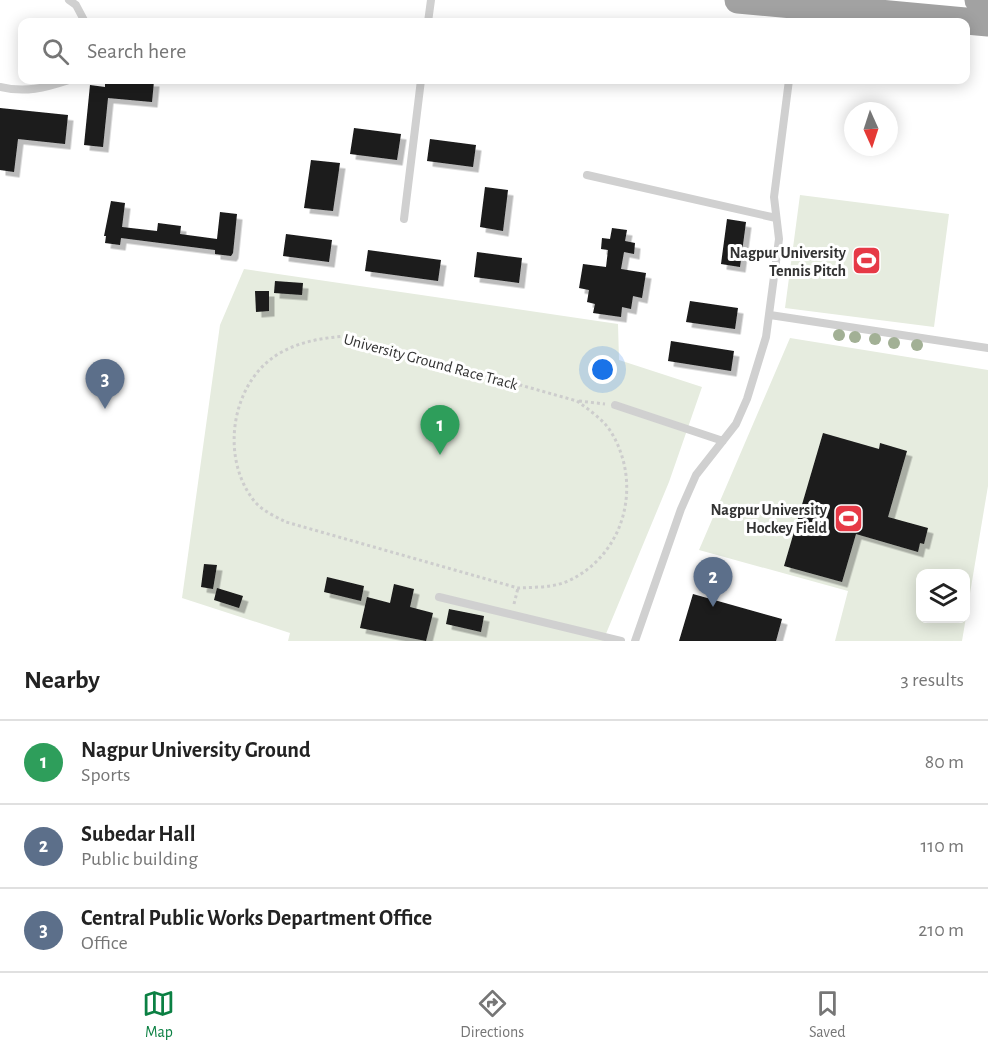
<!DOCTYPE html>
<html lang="en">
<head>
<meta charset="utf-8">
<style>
	body { margin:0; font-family:"Alegreya Sans",sans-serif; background:#f6f6f6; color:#222 }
	.controls { position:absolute; right:18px; bottom:18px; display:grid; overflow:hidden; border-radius:12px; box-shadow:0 3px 15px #0003 }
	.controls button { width:54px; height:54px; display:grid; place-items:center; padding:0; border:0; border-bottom:2px solid #e0e0e0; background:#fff; color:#222; font:30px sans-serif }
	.compass { position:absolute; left:844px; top:102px; width:54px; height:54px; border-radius:50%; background:#fff; box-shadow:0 3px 15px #0003; rotate:177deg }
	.you { position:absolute; left:603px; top:370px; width:21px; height:21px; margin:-15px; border:4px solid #fff; border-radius:50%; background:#1a73e8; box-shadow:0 0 0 9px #1a73e833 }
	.badge { display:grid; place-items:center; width:39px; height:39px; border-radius:50%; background:#0b8043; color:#fff; font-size:20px; font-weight:700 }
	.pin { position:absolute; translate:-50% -50px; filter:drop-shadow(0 2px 3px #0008) }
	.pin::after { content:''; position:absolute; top:32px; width:21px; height:18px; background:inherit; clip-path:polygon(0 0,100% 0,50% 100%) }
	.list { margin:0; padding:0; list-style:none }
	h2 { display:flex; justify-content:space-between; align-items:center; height:78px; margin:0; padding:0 24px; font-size:26px }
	h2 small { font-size:20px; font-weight:400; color:#767676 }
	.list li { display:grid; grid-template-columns:39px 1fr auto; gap:18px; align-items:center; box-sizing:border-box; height:84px; padding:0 24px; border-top:2px solid #e0e0e0 }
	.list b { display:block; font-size:22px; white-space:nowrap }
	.list p { margin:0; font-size:20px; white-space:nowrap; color:#767676 }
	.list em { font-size:20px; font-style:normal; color:#767676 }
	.icon { flex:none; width:33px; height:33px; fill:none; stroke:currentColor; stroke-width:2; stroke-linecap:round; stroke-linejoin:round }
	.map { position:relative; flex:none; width:988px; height:641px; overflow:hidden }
	.search { position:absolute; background:#fff; box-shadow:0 3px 15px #0003; left:18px; right:18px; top:18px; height:66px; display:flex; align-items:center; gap:15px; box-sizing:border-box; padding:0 21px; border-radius:12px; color:#767676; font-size:22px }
	.sheet { height:330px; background:#fff }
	nav { display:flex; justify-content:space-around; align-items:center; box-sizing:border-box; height:84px; border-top:2px solid #e0e0e0; background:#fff; font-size:16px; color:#767676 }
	nav a { display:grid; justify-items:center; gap:3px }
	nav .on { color:#0b8043 }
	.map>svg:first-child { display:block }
	.green { fill:#e6ecdf; fill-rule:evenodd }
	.building { fill:#1a1a1a; filter:url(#shadow) }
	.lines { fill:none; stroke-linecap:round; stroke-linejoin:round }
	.path { stroke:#cdcdcd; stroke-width:3; stroke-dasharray:3 3; stroke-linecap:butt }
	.service { stroke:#d0d0d0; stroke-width:8 }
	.trunk { stroke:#a2a2a2; stroke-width:27 }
	.tree { fill:#a2b095 }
	.labels { text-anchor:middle; stroke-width:6; stroke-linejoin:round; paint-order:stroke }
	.poi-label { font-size:16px; font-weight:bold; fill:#333; stroke:#fff; text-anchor:end }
	.street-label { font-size:16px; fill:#333; stroke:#fff }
</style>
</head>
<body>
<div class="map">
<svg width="988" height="641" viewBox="0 0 988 641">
	<defs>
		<filter id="shadow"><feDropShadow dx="5.5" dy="5.5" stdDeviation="0" flood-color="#0004"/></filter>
	</defs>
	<rect width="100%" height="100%" fill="#fff"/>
	<!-- green -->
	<path class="green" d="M 800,195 L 949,214 L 934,327 L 785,308 Z
		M 244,269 L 618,324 L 619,360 L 702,387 L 669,482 L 603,641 L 288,641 L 290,633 L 182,598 L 220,325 Z
		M 790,338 L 988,370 L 988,486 L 962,641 L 835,641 L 848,591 L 699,550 ZM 920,574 L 966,574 L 966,618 L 920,618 Z"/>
	<!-- building -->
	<path class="building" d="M 105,80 L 154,81 L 152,102 L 108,98 L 103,147 L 84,145 L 90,85 L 105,87 Z
		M 0,108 L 68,115 L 65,144 L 18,139 L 14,172 L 0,170 Z
		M 354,128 L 401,134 L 397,160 L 350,154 Z
		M 430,139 L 476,145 L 473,167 L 427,161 Z
		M 311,160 L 340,163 L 333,211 L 304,208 Z
		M 485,187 L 508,190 L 503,231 L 480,227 Z
		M 111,201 L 125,203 L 122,227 L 157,231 L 158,223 L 181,226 L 180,234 L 217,239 L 220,212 L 237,214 L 233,253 L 231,256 L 215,254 L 215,250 L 121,238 L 120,245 L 105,243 L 106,236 L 104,236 Z
		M 727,219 L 746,222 L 740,267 L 721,264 Z
		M 612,228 L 627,230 L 625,241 L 635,243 L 634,254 L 624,252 L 621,269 L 646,273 L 642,298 L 633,296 L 631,309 L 622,307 L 621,317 L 593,313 L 595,304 L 587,302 L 589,290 L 579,288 L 583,264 L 606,267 L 608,250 L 601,249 L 602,238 L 610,239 Z
		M 286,234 L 332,240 L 329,262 L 283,256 Z
		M 368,250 L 441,260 L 438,281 L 365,271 Z
		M 477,252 L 522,258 L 519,283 L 474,277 Z
		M 275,281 L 303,283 L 302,295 L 274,293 Z
		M 255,291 L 269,291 L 269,311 L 256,312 Z
		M 690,301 L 738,308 L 735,329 L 686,322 Z
		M 671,341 L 734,351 L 731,371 L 668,361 Z
		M 823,433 L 879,449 L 880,443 L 907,451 L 888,517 L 928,528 L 924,544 L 920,543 L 918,552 L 856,534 L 842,582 L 784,566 Z
		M 204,564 L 217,565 L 213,589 L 201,587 Z
		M 327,577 L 364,586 L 361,601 L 324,592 Z
		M 394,584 L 414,589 L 410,607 L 433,613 L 426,641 L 360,628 L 367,597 L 390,603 Z
		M 217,588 L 243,596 L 239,608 L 214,600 Z
		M 693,594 L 782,619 L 776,641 L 679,641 Z
		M 449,609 L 484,616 L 481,632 L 446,624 Z"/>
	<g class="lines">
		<!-- path -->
		<path class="path" d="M 346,336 L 577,401 C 589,410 603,419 611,432 C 643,484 625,555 568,581 C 552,588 534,587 518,588 L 286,522 C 276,517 263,511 255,502 C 219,458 231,381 280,353 C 301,341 323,338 346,336 Z
			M 579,401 L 605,404
			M 514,604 L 518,588"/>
		<!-- service -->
		<path class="service" d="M 69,0 L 76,5 L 85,22
			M 428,22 L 431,0
			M 0,87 C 25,93 45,88 69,80
			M 587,175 L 776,218
			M 404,219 L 421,80
			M 770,315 L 988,348
			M 615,405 L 723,441
			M 439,597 L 621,641
			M 635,641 L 681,509 L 696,475 L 736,424 L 747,399 L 766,337 L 779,239 L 774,197 L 789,80"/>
		<!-- trunk -->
		<path class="trunk" d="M 738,0 L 988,23
			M 978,0 L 988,1"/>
	</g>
	<!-- trees -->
	<g class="tree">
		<circle cx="839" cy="335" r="6"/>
		<circle cx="855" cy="337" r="6"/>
		<circle cx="875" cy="339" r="6"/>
		<circle cx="894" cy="343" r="6"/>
		<circle cx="917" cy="345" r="6"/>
	</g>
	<!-- icons -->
	<defs>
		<symbol id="stadium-square" viewBox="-11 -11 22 22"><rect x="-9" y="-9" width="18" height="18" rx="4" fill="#e63946" stroke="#fff"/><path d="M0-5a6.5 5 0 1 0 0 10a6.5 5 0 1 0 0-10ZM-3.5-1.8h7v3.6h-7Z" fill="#fff"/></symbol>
	</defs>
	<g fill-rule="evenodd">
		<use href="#stadium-square" x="850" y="244" width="33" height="33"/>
		<use href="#stadium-square" x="832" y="502" width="33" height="33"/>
	</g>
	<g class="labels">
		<!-- poi labels -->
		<g class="poi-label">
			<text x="846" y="258">Nagpur University<tspan x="846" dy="18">Tennis Pitch</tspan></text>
			<text x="827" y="515">Nagpur University<tspan x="827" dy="18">Hockey Field</tspan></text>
		</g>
		<!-- street labels -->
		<g class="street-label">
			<text transform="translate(431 361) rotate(15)" y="6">University Ground Race Track</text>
		</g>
	</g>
</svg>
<div class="controls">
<button><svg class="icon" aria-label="layers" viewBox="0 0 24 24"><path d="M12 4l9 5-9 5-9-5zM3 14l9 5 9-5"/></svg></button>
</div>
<svg class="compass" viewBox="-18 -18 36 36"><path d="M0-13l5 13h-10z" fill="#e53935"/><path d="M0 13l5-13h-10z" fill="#767676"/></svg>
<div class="you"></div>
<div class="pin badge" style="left:440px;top:455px;background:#2e9e5b">1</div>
<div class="pin badge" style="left:713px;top:607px;background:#5c6f8a">2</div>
<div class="pin badge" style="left:105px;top:409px;background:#5c6f8a">3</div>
<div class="search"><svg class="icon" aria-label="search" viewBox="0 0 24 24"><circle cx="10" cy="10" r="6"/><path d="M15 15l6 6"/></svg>Search here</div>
</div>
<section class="sheet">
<h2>Nearby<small>3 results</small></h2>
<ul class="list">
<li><span class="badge" style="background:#2e9e5b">1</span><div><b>Nagpur University Ground</b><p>Sports</p></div><em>80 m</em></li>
<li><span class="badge" style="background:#5c6f8a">2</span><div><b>Subedar Hall</b><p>Public building</p></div><em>110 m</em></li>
<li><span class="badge" style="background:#5c6f8a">3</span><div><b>Central Public Works Department Office</b><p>Office</p></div><em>210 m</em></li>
</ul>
</section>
<nav>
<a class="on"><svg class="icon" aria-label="map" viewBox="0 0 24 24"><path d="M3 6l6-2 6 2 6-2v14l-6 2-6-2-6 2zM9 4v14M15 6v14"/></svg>Map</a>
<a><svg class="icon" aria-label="directions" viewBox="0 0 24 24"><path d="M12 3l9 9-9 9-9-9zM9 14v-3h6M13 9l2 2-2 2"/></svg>Directions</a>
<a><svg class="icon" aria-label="saved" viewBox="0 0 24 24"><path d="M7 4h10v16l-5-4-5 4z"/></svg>Saved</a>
</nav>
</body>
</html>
